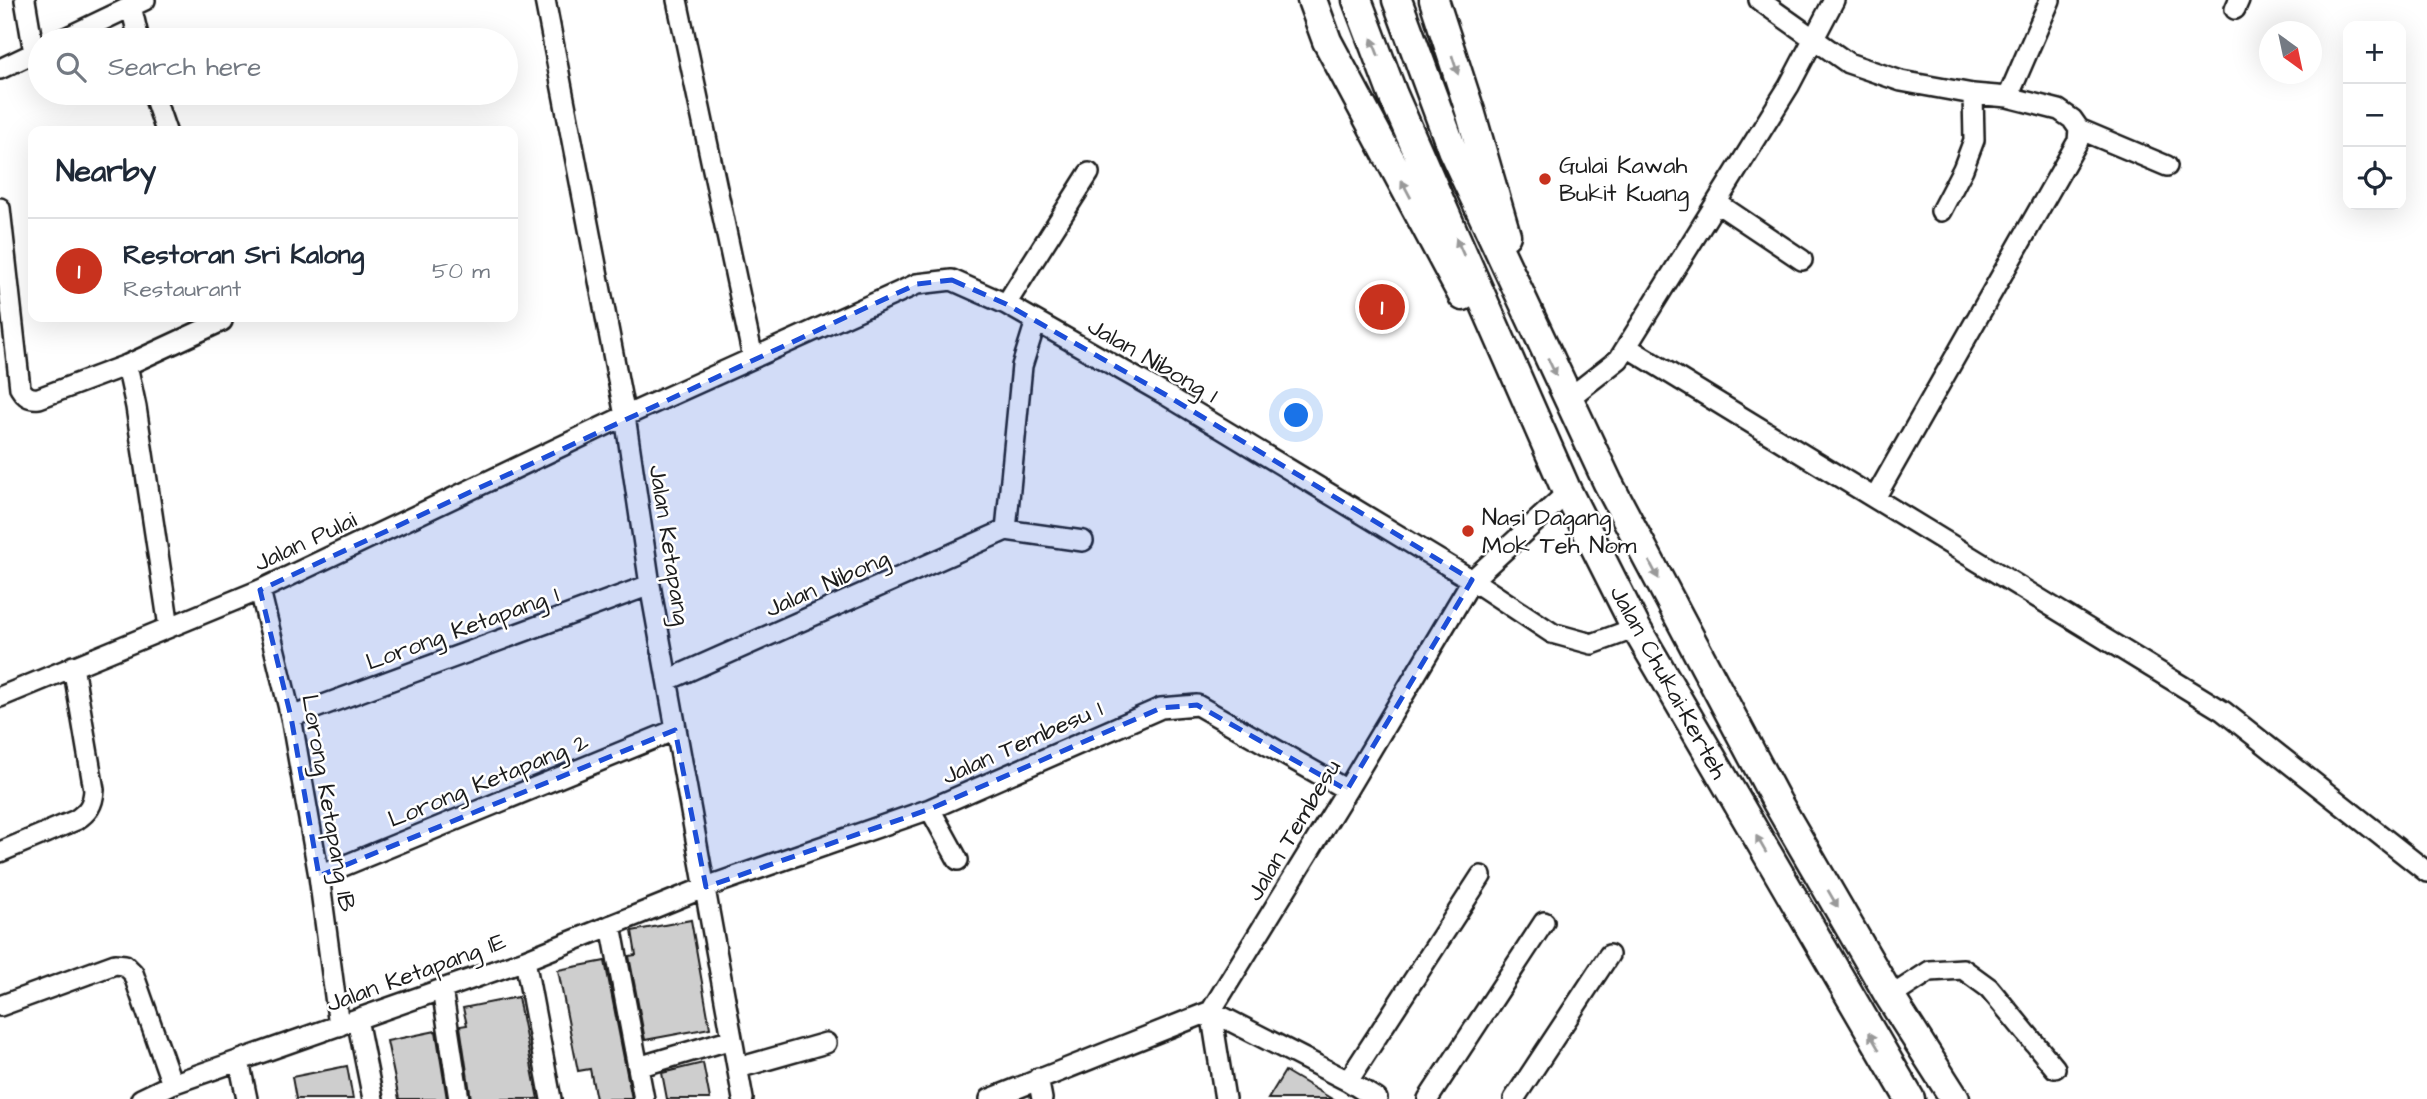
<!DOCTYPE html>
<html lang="en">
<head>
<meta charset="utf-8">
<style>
	body { margin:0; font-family:"Architects Daughter",sans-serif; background:#f2f2f3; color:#1f2937 }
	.controls { position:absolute; right:21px; top:21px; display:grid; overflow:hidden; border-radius:14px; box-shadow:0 7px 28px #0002 }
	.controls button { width:63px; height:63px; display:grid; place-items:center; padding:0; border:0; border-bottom:2px solid #e0e1e3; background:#fff; color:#1f2937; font:35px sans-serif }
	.compass { position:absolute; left:2259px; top:21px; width:63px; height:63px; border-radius:50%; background:#fff; box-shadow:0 7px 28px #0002; rotate:147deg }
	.you { position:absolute; left:1297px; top:416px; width:24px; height:24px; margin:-18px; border:5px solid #fff; border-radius:50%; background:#1a73e8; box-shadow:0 0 0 10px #1a73e833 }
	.badge { display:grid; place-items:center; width:46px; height:46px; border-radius:50%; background:#c8321e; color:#fff; font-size:23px; font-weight:700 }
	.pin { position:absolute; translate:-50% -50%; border:4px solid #fff; box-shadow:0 2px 7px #0006 }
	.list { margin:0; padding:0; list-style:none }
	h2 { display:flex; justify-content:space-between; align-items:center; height:91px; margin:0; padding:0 28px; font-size:30px }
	h2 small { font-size:23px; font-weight:400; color:#747a83 }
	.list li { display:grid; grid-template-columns:46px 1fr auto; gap:21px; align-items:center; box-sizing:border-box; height:105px; padding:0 28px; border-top:2px solid #e0e1e3 }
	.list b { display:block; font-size:26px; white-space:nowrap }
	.list p { margin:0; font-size:23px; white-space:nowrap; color:#747a83 }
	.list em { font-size:23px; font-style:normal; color:#747a83 }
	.icon { flex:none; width:38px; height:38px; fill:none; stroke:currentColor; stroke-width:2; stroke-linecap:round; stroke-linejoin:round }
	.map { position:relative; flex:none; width:2427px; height:1099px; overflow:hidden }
	.search { position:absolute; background:#fff; box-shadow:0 7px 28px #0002; left:28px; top:28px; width:490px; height:77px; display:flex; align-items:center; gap:18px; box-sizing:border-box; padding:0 24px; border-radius:38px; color:#747a83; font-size:26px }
	.panel { position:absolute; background:#fff; box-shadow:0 7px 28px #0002; left:28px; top:126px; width:490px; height:196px; border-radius:14px }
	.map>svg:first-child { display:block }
	.building { fill:#cecece; stroke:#1c1c1c; stroke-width:2 }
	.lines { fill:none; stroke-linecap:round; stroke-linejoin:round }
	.minor-casing { stroke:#1c1c1c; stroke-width:24 }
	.highway-casing { stroke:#1c1c1c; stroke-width:33 }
	.minor { stroke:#fff; stroke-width:19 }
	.highway { stroke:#fff; stroke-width:28 }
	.oneway { fill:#999 }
	.marked { fill:#1d4ed8; fill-opacity:0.2; stroke:#1d4ed8; stroke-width:5; stroke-dasharray:14 9; stroke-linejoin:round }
	.poi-dot { fill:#c8321e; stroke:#fff; stroke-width:2.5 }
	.labels { text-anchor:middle; stroke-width:5; stroke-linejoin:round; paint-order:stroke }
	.poi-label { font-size:24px; fill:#1c1c1c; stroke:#fff; text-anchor:start }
	.street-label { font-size:24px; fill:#1c1c1c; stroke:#fff }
</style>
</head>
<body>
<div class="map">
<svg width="2427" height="1099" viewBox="0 0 2427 1099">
	<rect width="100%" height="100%" fill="#fff"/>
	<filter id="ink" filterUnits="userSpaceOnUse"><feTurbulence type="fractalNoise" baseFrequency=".0143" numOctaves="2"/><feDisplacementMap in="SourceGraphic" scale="14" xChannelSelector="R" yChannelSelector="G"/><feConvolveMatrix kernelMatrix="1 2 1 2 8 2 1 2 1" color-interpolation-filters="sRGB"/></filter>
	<g filter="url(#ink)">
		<!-- building -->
		<path class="building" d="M 691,920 L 710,1028 L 645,1040 L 629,956 L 636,955 L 632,931 Z
			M 605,961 L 632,1099 L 596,1099 L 590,1069 L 578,1071 L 558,970 Z
			M 518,997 L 538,1099 L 471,1099 L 460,1026 L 467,1025 L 463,1008 Z
			M 436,1031 L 447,1099 L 399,1099 L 387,1041 Z
			M 703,1063 L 710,1099 L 667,1099 L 662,1073 Z
			M 347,1066 L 353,1099 L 296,1099 L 292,1077 Z
			M 1285,1071 L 1332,1099 L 1268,1099 Z"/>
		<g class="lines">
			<defs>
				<path id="minor" d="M 25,0 L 34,53
					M 545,0 L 625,416 L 650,585 L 743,1099
					M 677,0 L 753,358
					M 1759,0 L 1848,63 L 1901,81 L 1973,94 L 2008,97 L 2059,110 L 2072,119 L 2079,129 L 2167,166
					M 131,6 L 139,40
					M 2235,9 L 2239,0
					M 61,40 L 145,0
					M 0,69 L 40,50
					M 153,93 L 166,131
					M 2008,97 L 2050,0
					M 1717,203 L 1802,260
					M 0,208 L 20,388 C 25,396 29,399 39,398 L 127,365 L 136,407 L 169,627
					M 1941,211 L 1963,169 L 1974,140 L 1973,94
					M 1006,304 L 1089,173
					M 1627,347 L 2223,711 L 2427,872
					M 127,365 L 222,321
					M 1568,399 L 1619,359 L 1789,86 L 1834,0
					M 1875,498 L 2078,141 L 2079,129
					M 1006,530 L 1022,366 L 1036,321
					M 1006,530 L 1083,541
					M 260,590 L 291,717 L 319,876 L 339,1026
					M 668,680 L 1006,530
					M 0,697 L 260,590 L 625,416 L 917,284 L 952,280 L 1006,304 L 1166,395 L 1472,580 L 1552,633 L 1592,644 L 1636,628
					M 291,717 L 650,585
					M 930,809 L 958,860
					M 0,852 L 76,820 C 88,812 93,805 94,790 L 73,666
					M 319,876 L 675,730
					M 611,925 L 644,1099
					M 525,960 L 551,1099
					M 442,989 L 459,1099
					M 1890,997 L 1930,971 L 1963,969 L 1989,988 L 2055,1068
					M 0,1006 L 115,964 L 125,965 L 133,973 L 172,1084
					M 1211,1011 L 1348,1081 L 1377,1099
					M 1211,1011 L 1225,1099
					M 357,1019 L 373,1099
					M 239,1061 L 247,1099
					M 638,1067 L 732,1039
					M 738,1068 L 826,1043
					M 1038,1078 L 1042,1099
					M 1348,1081 L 1481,876
					M 141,1099 L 172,1084 L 525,960 L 706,887 L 930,809 L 1161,708 L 1197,705 L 1347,790
					M 990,1099 L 1211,1011 L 1347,790 L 1472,580 L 1568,492
					M 1428,1099 L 1544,922
					M 1514,1099 L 1609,955"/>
				<path id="highway" d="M 1312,0 L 1327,41 L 1463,296
					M 1357,0 L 1393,95 L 1565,487 L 1636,628 L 1910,1099
					M 1397,0 L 1452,149 L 1608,483 L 1777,802 L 1890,997 L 1955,1099
					M 1434,0 L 1470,111 L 1506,235"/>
			</defs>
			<!-- minor casing -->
			<use href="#minor" class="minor-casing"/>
			<!-- highway casing -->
			<use href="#highway" class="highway-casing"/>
			<!-- minor -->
			<use href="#minor" class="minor"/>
			<!-- highway -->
			<use href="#highway" class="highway"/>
		</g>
		<!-- one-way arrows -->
		<defs><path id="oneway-solid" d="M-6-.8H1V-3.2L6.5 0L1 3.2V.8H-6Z" transform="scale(1.75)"/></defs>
		<g class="oneway">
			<use href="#oneway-solid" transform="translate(1375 47) rotate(-111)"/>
			<use href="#oneway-solid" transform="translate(1455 65) rotate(72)"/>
			<use href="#oneway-solid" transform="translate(1406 189) rotate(-118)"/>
			<use href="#oneway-solid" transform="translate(1460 247) rotate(-114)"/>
			<use href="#oneway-solid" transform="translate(1552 367) rotate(65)"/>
			<use href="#oneway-solid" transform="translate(1654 570) rotate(62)"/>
			<use href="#oneway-solid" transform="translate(1761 844) rotate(-120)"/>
			<use href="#oneway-solid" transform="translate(1833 899) rotate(60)"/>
			<use href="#oneway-solid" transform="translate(1874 1041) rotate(-120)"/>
		</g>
	</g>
	<!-- marked area -->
	<path class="marked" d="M 952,280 L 1006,304 L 1166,395 L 1472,580 L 1347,790 L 1197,705 L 1161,708 L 930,809 L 706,887 L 675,730 L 319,876 L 291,717 L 260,590 L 917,284 Z"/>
	<!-- markers -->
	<g class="poi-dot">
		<circle cx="1545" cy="179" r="7"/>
		<circle cx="1468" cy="531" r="7"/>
	</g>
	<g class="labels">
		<!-- poi labels -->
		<g class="poi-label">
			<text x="1559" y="173">Gulai Kawah<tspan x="1559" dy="28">Bukit Kuang</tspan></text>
			<text x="1482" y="525">Nasi Dagang<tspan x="1482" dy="28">Mok Teh Nom</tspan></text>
		</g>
		<!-- street labels -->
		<g class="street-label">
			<text transform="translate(1153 360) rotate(30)" y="8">Jalan Nibong 1</text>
			<text transform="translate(305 541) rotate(-25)" y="8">Jalan Pulai</text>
			<text transform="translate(670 545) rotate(81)" y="8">Jalan Ketapang</text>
			<text transform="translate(827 583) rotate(-24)" y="8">Jalan Nibong</text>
			<text transform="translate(462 628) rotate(-20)" y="8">Lorong Ketapang 1</text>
			<text transform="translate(1669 682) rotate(61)" y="8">Jalan Chukai-Kerteh</text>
			<text transform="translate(1022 742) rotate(-24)" y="8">Jalan Tembesu 1</text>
			<text transform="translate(488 780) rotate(-22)" y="8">Lorong Ketapang 2</text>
			<text transform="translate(329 803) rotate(80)" y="8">Lorong Ketapang 1B</text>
			<text transform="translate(1293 830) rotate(-59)" y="8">Jalan Tembesu</text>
			<text transform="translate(416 972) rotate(-20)" y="8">Jalan Ketapang 1E</text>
		</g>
	</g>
</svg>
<div class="controls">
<button>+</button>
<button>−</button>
<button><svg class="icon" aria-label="locate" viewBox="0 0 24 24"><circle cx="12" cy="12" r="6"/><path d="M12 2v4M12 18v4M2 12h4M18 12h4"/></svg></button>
</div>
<svg class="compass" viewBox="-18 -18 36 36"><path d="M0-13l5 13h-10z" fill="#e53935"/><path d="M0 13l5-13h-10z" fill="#747a83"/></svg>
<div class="you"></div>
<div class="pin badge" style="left:1382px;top:307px">1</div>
<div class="search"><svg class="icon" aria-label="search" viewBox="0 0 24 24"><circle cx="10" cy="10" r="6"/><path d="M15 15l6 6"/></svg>Search here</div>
<section class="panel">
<h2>Nearby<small></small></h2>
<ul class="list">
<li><span class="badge">1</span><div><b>Restoran Sri Kalong</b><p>Restaurant</p></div><em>50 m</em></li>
</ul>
</section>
</div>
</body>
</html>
